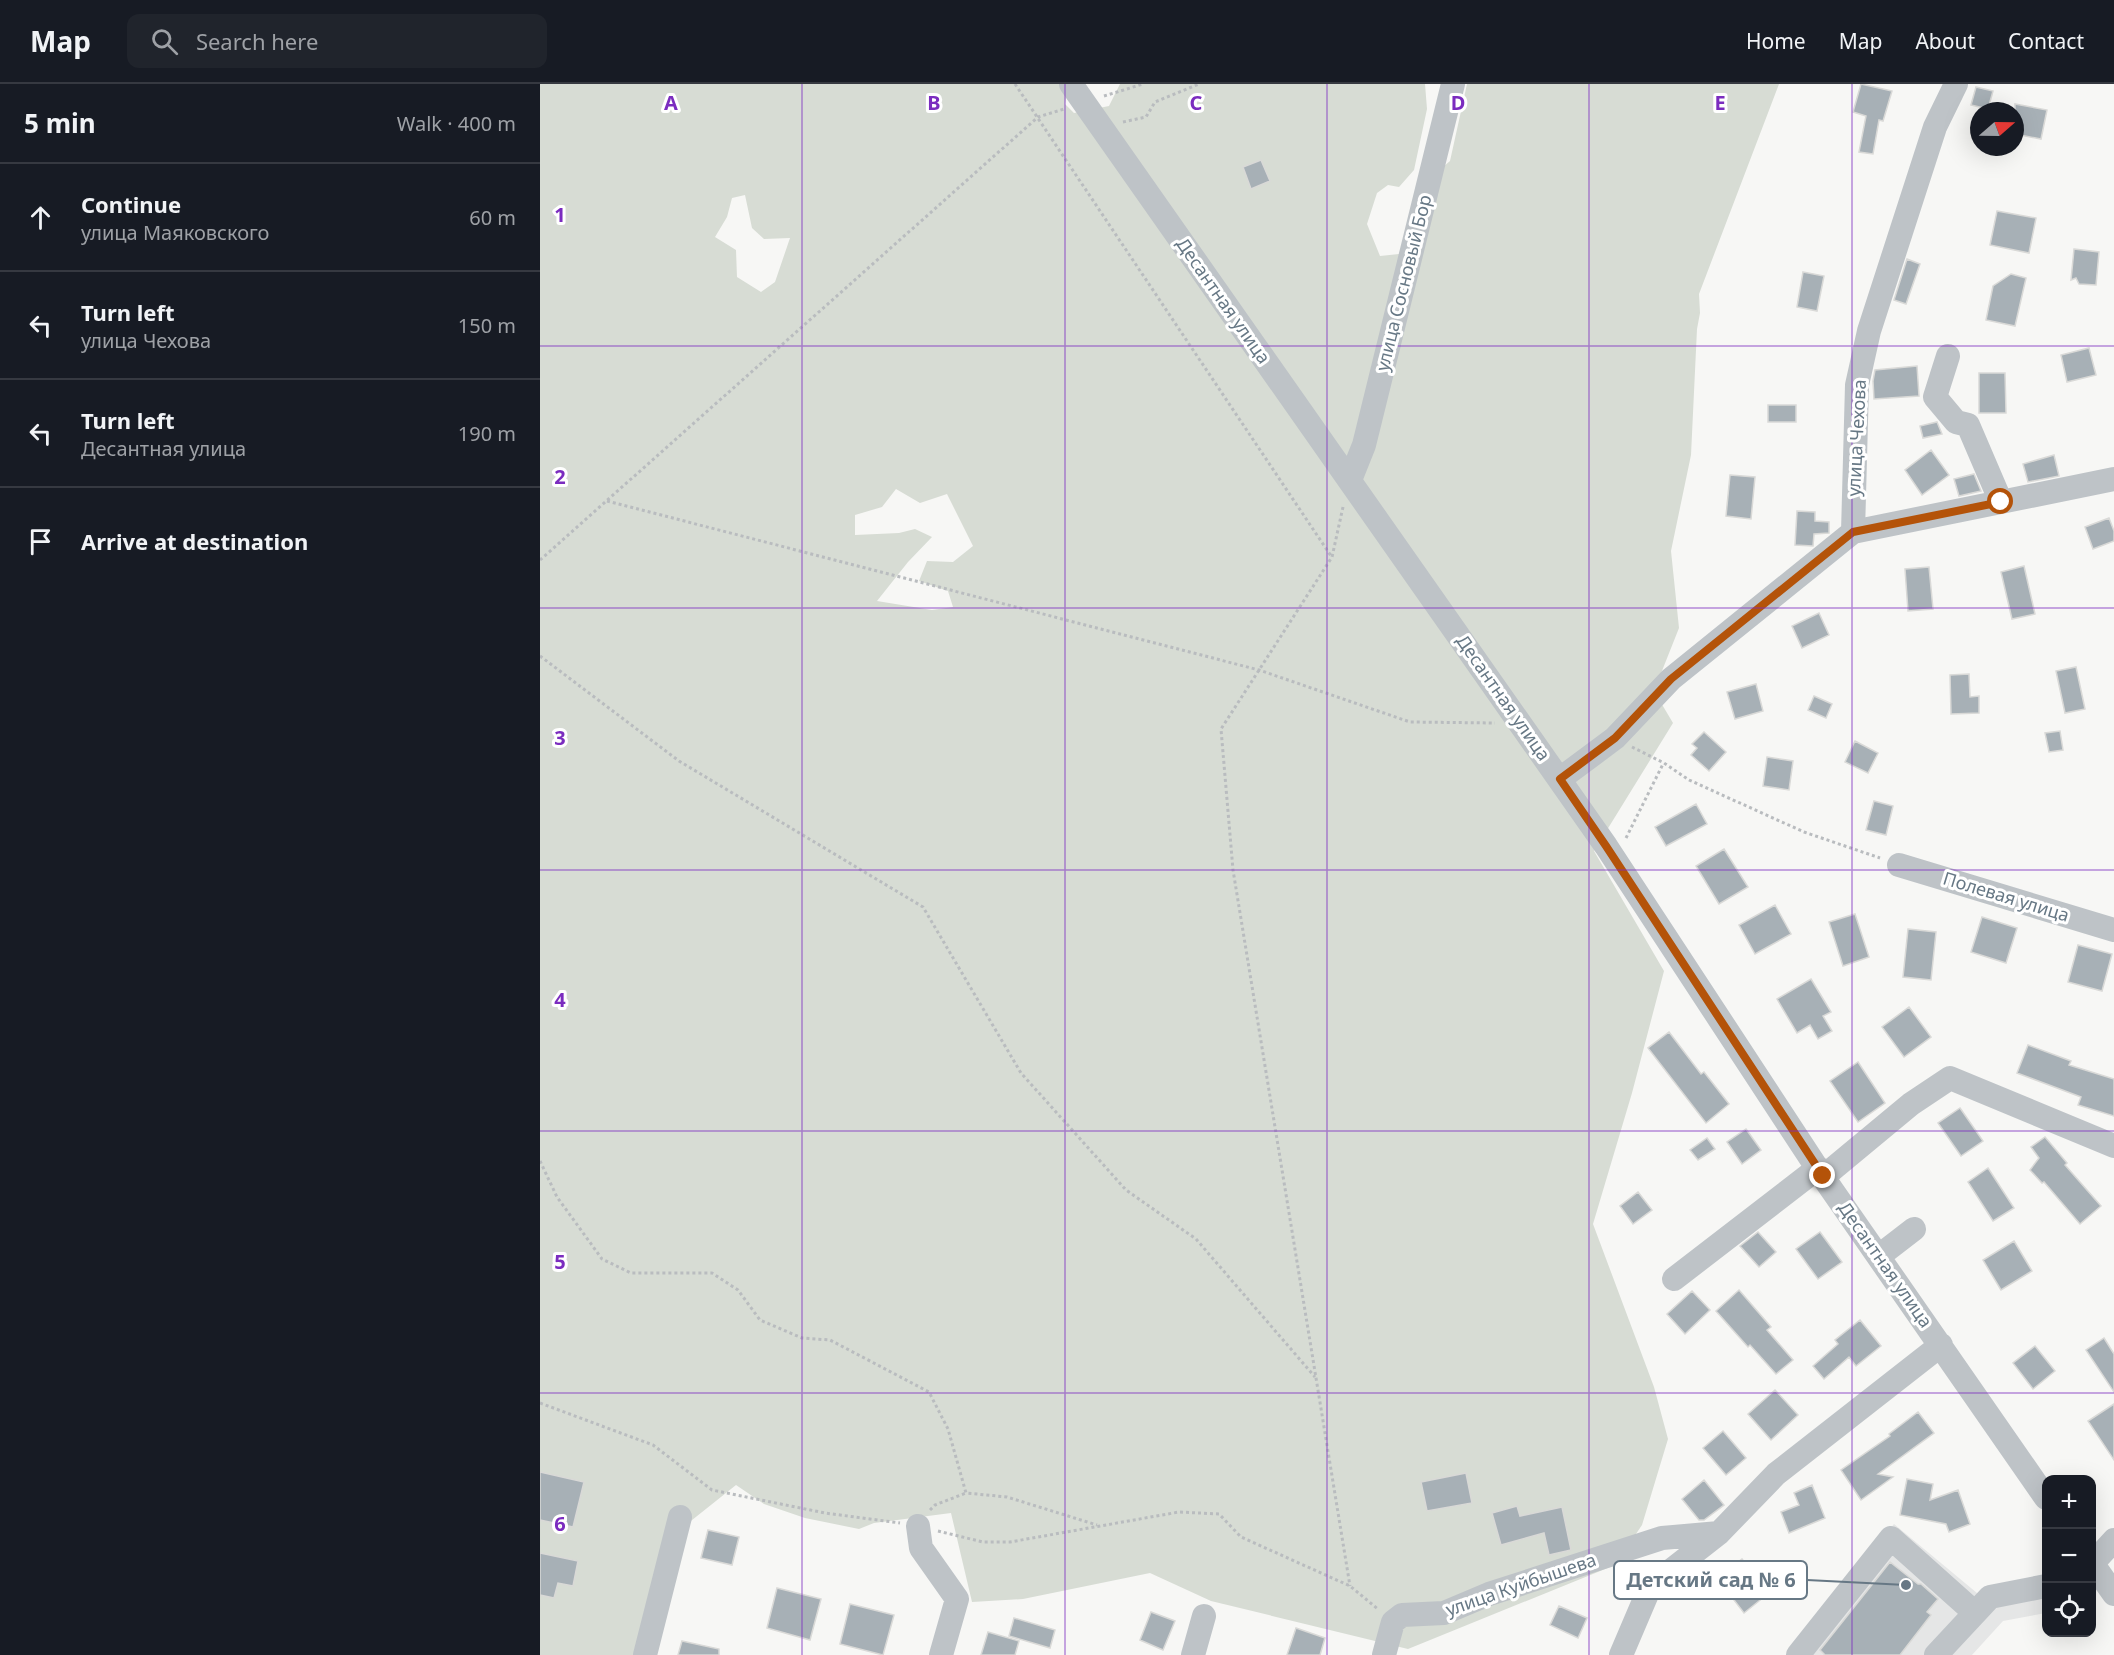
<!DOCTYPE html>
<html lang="en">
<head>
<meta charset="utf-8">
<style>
	body { margin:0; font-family:"Noto Sans",sans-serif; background:#20242c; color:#f1f3f6 }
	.controls { position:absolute; right:18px; bottom:18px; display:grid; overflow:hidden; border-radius:12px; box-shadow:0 6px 24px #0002 }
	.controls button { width:54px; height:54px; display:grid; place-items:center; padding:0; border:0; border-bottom:2px solid #363941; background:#171b24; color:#f1f3f6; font:30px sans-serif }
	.compass { position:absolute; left:1430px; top:18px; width:54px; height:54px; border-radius:50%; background:#171b24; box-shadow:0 6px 24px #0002; rotate:70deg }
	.stop { position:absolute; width:18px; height:18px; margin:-14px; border:4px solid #b45309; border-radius:50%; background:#fff }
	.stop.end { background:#b45309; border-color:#fff; box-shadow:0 2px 6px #0008 }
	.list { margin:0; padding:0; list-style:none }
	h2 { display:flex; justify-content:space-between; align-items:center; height:78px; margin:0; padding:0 24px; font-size:26px }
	h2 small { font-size:20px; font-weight:400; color:#9ea1a6 }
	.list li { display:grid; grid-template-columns:39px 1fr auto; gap:18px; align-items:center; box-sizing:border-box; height:108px; padding:0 24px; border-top:2px solid #363941 }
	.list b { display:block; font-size:22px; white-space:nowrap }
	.list p { margin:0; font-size:20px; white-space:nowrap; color:#9ea1a6 }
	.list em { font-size:20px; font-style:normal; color:#9ea1a6 }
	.icon { flex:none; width:33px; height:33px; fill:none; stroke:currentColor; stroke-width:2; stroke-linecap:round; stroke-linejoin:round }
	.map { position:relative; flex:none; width:1574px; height:1571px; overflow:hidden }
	header { display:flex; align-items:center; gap:36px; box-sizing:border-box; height:84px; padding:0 30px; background:#171b24; border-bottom:2px solid #363941 }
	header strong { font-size:28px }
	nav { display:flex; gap:33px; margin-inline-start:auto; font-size:21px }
	.search { width:420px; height:54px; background:#20242c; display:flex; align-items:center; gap:15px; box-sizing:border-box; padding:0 21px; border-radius:12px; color:#9ea1a6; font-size:22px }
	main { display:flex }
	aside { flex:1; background:#171b24 }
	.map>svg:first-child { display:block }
	.built { fill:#e5e6e6 }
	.green { fill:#d7dcd4; fill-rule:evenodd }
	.building { fill:#a7b0b6; stroke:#d9d9d7; stroke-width:1.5 }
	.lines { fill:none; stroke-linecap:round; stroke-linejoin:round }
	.path { stroke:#b9bcbf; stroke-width:3; stroke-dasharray:3 3; stroke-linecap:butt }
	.minor { stroke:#bec3c7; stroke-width:24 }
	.route { stroke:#b45309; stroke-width:8 }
	.grid { fill:none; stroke:#7b2cbf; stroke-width:1.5; stroke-opacity:0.55 }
	.labels { text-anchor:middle; stroke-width:6; stroke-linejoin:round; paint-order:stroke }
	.street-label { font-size:18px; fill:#677885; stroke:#fff }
	.grid-label { font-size:20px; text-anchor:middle; font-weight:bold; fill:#7b2cbf; stroke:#fff; stroke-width:6; stroke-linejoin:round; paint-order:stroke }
	.leader { fill:none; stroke:#677885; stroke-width:2 }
	.callout-dot { fill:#677885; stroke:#fff; stroke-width:2 }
	.callout { fill:#fff; stroke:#677885; stroke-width:2 }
	.callout-label { font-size:20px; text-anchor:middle; font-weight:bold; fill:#677885 }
</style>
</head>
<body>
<header>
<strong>Map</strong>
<div class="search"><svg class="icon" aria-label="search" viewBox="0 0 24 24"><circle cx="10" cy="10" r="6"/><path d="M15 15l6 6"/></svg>Search here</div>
<nav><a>Home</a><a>Map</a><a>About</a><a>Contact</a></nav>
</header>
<main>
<aside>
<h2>5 min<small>Walk · 400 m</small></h2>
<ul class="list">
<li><svg class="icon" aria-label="ahead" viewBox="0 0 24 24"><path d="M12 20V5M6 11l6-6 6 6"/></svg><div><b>Continue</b><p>улица Маяковского</p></div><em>60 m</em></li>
<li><svg class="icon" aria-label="left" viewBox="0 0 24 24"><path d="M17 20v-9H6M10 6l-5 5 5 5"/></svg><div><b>Turn left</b><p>улица Чехова</p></div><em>150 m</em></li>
<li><svg class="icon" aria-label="left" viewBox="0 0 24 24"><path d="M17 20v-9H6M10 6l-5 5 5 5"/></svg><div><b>Turn left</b><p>Десантная улица</p></div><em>190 m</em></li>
<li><svg class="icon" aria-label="arrive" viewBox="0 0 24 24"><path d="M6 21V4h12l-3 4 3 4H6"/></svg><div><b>Arrive at destination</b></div></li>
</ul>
</aside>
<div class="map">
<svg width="1574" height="1571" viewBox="0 0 1574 1571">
	<rect width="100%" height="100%" fill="#f7f7f5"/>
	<!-- built -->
	<path class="built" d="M 1354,1440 L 1437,1509 L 1506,1493 L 1506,1529 L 1463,1537 L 1432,1571 L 1248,1571 Z"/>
	<!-- green -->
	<path class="green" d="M 0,0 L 520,0 L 527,9 L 525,20 L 534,29 L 569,22 L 580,0 L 885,0 L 887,25 L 874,86 L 859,103 L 848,101 L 837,109 L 827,140 L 840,172 L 859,170 L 888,96 L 910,77 L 927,0 L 1239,0 L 1159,210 L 1160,229 L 1157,245 L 1151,371 L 1131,467 L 1139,544 L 1114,607 L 1133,639 L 1054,767 L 1124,887 L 1092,1009 L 1053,1140 L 1114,1303 L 1128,1355 L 1102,1441 L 1075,1481 L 868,1565 L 671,1517 L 610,1489 L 483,1515 L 432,1518 L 411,1429 L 334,1439 L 319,1445 L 265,1434 L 224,1420 L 196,1401 L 122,1460 L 96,1571 L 0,1571 ZM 205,111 L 212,144 L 224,155 L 250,154 L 235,198 L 221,208 L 197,193 L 196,166 L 175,153 L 187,133 L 192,114 ZM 356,405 L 380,419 L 407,410 L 433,462 L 413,478 L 387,477 L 379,497 L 408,507 L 413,523 L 392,526 L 337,517 L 368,478 L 392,453 L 375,445 L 359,449 L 315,451 L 315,431 L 342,423 Z"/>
	<!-- building -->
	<path class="building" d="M 1321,0 L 1352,7 L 1343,37 L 1339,36 L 1333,70 L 1319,68 L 1326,32 L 1313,28 Z
		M 1436,3 L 1453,7 L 1448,25 L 1431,21 Z
		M 1475,20 L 1507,26 L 1501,55 L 1475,50 Z
		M 721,76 L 730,97 L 711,105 L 703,83 Z
		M 1457,127 L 1496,134 L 1489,169 L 1450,161 Z
		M 1534,165 L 1559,168 L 1556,201 L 1539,200 L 1536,194 L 1531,196 Z
		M 1367,175 L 1380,180 L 1366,220 L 1354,216 Z
		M 1263,188 L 1284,192 L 1277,227 L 1257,223 Z
		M 1471,190 L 1486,194 L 1475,242 L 1446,236 L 1453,202 Z
		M 1549,264 L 1556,291 L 1527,298 L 1521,271 Z
		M 1377,282 L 1379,312 L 1334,315 L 1333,297 L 1335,286 Z
		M 1439,289 L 1465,289 L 1466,329 L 1439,329 Z
		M 1228,321 L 1256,321 L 1256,338 L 1228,338 Z
		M 1397,338 L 1402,350 L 1383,354 L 1380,342 Z
		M 1391,366 L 1409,391 L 1382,411 L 1365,386 Z
		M 1514,371 L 1519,392 L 1488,398 L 1483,380 Z
		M 1434,390 L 1441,407 L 1419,412 L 1414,395 Z
		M 1190,391 L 1215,393 L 1211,435 L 1186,432 Z
		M 1257,427 L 1275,428 L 1275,437 L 1289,438 L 1289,449 L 1274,450 L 1273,462 L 1255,461 Z
		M 1569,434 L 1574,447 L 1574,457 L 1553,465 L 1545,443 Z
		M 1484,482 L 1495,530 L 1472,535 L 1461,488 Z
		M 1389,483 L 1393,525 L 1368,527 L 1365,485 Z
		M 1279,529 L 1289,551 L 1262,564 L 1252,542 Z
		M 1536,583 L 1545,625 L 1525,629 L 1516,587 Z
		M 1429,590 L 1430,613 L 1439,612 L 1439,629 L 1411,630 L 1410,591 Z
		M 1216,600 L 1223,627 L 1195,635 L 1187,608 Z
		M 1274,612 L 1292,620 L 1286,634 L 1268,626 Z
		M 1520,647 L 1523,666 L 1509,668 L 1505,649 Z
		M 1164,648 L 1186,668 L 1169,687 L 1151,671 L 1157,664 L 1152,660 Z
		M 1315,657 L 1338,669 L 1328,689 L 1305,678 Z
		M 1227,673 L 1253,677 L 1249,706 L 1223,702 Z
		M 1334,717 L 1353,722 L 1346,751 L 1326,746 Z
		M 1156,720 L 1167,740 L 1126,762 L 1115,743 Z
		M 1184,765 L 1208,803 L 1179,820 L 1156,782 Z
		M 1235,821 L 1251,850 L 1215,870 L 1199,841 Z
		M 1315,830 L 1329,873 L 1303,882 L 1289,838 Z
		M 1442,833 L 1477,844 L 1466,879 L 1431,868 Z
		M 1368,845 L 1396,848 L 1391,896 L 1363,893 Z
		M 1538,861 L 1572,870 L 1562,907 L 1528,898 Z
		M 1271,895 L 1291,928 L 1283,932 L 1292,947 L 1278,955 L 1270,941 L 1257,949 L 1237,915 Z
		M 1369,923 L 1391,953 L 1364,973 L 1342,943 Z
		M 1129,948 L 1161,990 L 1164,988 L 1189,1020 L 1166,1039 L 1108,964 Z
		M 1488,961 L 1531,977 L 1529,981 L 1574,995 L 1574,1032 L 1538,1021 L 1541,1013 L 1477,989 Z
		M 1318,978 L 1345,1019 L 1318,1038 L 1290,997 Z
		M 1420,1024 L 1443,1057 L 1421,1072 L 1398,1039 Z
		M 1206,1045 L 1221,1066 L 1202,1080 L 1187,1058 Z
		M 1505,1053 L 1527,1079 L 1525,1081 L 1561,1122 L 1540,1140 L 1504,1098 L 1502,1099 L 1490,1086 L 1499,1074 L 1491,1063 Z
		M 1167,1054 L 1175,1065 L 1158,1076 L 1150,1066 Z
		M 1448,1084 L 1474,1124 L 1453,1137 L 1428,1098 Z
		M 1098,1108 L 1112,1126 L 1093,1140 L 1080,1122 Z
		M 1218,1148 L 1236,1168 L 1219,1183 L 1200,1162 Z
		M 1280,1148 L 1302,1178 L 1278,1195 L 1256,1165 Z
		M 1474,1157 L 1492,1187 L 1461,1206 L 1443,1176 Z
		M 1199,1206 L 1231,1243 L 1227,1246 L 1253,1276 L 1236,1290 L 1210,1261 L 1208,1263 L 1176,1227 Z
		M 1152,1207 L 1170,1226 L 1145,1250 L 1127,1230 Z
		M 1320,1236 L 1341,1262 L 1316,1282 L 1309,1273 L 1284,1295 L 1273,1282 L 1298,1260 L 1295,1256 Z
		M 1564,1254 L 1574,1270 L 1574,1308 L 1546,1266 Z
		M 1495,1262 L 1515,1287 L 1493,1305 L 1473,1279 Z
		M 1235,1306 L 1258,1331 L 1231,1356 L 1208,1330 Z
		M 1574,1320 L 1574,1376 L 1548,1337 Z
		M 1378,1328 L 1394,1349 L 1338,1390 L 1353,1393 L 1321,1416 L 1301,1386 L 1350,1352 L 1349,1350 Z
		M 1183,1347 L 1206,1374 L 1186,1391 L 1163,1364 Z
		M 0,1388 L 44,1398 L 33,1443 L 0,1436 Z
		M 926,1389 L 932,1419 L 887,1427 L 881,1398 Z
		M 1367,1395 L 1393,1400 L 1390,1416 L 1418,1406 L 1430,1440 L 1409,1448 L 1406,1440 L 1360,1431 Z
		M 1164,1396 L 1184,1421 L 1164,1436 L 1159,1436 L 1142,1415 Z
		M 1272,1401 L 1285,1434 L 1249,1449 L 1241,1428 L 1259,1421 L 1254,1409 Z
		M 977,1422 L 980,1432 L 1022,1423 L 1031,1466 L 1009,1471 L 1004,1449 L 961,1461 L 952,1429 Z
		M 168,1446 L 199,1453 L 192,1481 L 161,1474 Z
		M 0,1469 L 38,1477 L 33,1502 L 18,1499 L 14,1514 L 0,1511 Z
		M 1202,1475 L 1229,1509 L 1204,1529 L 1177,1494 Z
		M 1350,1478 L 1378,1500 L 1381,1500 L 1398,1515 L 1387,1528 L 1391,1531 L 1360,1571 L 1285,1571 L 1280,1566 Z
		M 237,1504 L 281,1515 L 270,1556 L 227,1544 Z
		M 310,1520 L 354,1531 L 343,1571 L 300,1560 Z
		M 1019,1522 L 1047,1534 L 1038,1554 L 1010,1541 Z
		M 611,1528 L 635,1537 L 623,1566 L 600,1556 Z
		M 474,1534 L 515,1546 L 510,1564 L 469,1552 Z
		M 756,1544 L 785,1554 L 780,1571 L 747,1571 Z
		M 448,1548 L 479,1557 L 475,1571 L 441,1571 Z
		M 142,1557 L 179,1565 L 179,1571 L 138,1571 Z"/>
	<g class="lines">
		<!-- path -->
		<path class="path" d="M 475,0 L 791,472
			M 564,12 L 603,0
			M 583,38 L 606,33 L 615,18 L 659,0
			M 67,417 L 719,586 L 870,638 L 955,639
			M 803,423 L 792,473 L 681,645 L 693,786 L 810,1502
			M 0,476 L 498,33 L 524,25
			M 0,572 L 139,677 L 383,823 L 481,989 L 586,1106 L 656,1155 L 775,1293
			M 1092,663 L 1124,679 L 1149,696 L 1264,748 L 1340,774
			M 1086,754 L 1123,680
			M 0,1077 L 17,1113 L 62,1175 L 91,1189 L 172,1189 L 198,1206 L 220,1236 L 262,1254 L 290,1256 L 389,1308 L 408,1345 L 426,1409 L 467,1413 L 557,1441
			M 0,1319 L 113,1361 L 172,1406 L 285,1429 L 360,1439
			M 390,1426 L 395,1421 L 426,1409
			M 398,1447 L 443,1458 L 470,1458 L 639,1428 L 679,1430 L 701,1453 L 810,1502 L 839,1526"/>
		<!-- minor -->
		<path class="minor" d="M 531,0 L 1066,762 L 1283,1093 L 1506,1414
			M 1408,272 L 1395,313 L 1416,338 L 1428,341 L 1461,418
			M 810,396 L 824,361 L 913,0
			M 1313,448 L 1574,395
			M 1020,695 L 1075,654 L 1131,595 L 1313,448 L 1317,301 L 1329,247 L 1395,43 L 1416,0
			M 1359,781 L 1574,846
			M 1283,1093 L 1371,1020 L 1410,994 L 1574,1062
			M 1339,1172 L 1374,1145
			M 1134,1195 L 1278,1084
			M 378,1442 L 381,1464 L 417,1515 L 401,1571
			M 1552,1479 L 1574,1510
			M 1552,1480 L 1574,1456
			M 105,1571 L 140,1433
			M 653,1571 L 664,1532
			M 844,1571 L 853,1538 L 862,1531 L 904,1529 L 949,1510 L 1122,1454 L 1179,1449
			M 1081,1571 L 1110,1503 L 1179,1449 L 1236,1390 L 1401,1261
			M 1258,1571 L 1351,1454 L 1435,1529
			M 1396,1571 L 1450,1513 L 1506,1502"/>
	</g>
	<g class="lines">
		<!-- route -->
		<path class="route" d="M 1283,1092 L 1066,762 L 1020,695 L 1075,654 L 1131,595 L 1313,448 L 1461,418"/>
	</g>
	<!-- grid -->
	<path class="grid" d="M 262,0 L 262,1571M 525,0 L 525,1571M 787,0 L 787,1571M 1049,0 L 1049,1571M 1312,0 L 1312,1571M 0,262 L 1574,262M 0,524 L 1574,524M 0,786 L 1574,786M 0,1047 L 1574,1047M 0,1309 L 1574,1309"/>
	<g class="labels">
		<!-- street labels -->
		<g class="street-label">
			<text transform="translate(864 199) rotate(-76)" y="6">улица Сосновый Бор</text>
			<text transform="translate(683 217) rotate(55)" y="6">Десантная улица</text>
			<text transform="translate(1317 354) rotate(-87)" y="6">улица Чехова</text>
			<text transform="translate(963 614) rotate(55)" y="6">Десантная улица</text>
			<text transform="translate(1466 813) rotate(17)" y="6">Полевая улица</text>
			<text transform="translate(1345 1181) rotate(55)" y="6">Десантная улица</text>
			<text transform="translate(981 1501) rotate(-19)" y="6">улица Куйбышева</text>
		</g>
	</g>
	<g class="grid-label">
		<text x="131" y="26">A</text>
		<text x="394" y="26">B</text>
		<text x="656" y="26">C</text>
		<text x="918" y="26">D</text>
		<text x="1180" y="26">E</text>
		<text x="20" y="138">1</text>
		<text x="20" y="400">2</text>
		<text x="20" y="661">3</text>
		<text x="20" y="923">4</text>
		<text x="20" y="1185">5</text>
		<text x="20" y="1447">6</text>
	</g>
	<!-- callouts -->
	<path class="leader" d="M1366 1501L1267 1496"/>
	<circle class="callout-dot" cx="1366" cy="1501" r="6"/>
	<rect class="callout" x="1074" y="1477" width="193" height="38" rx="6"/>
	<g class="callout-label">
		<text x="1171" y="1503">Детский сад № 6</text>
	</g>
</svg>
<div class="controls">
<button>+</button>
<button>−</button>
<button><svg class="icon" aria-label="locate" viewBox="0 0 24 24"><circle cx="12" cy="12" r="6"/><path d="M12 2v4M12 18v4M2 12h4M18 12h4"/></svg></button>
</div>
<svg class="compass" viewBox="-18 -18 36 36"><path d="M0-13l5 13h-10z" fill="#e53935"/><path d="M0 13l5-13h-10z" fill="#9ea1a6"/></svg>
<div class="stop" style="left:1461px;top:418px"></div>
<div class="stop end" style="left:1283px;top:1092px"></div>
</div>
</main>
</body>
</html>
